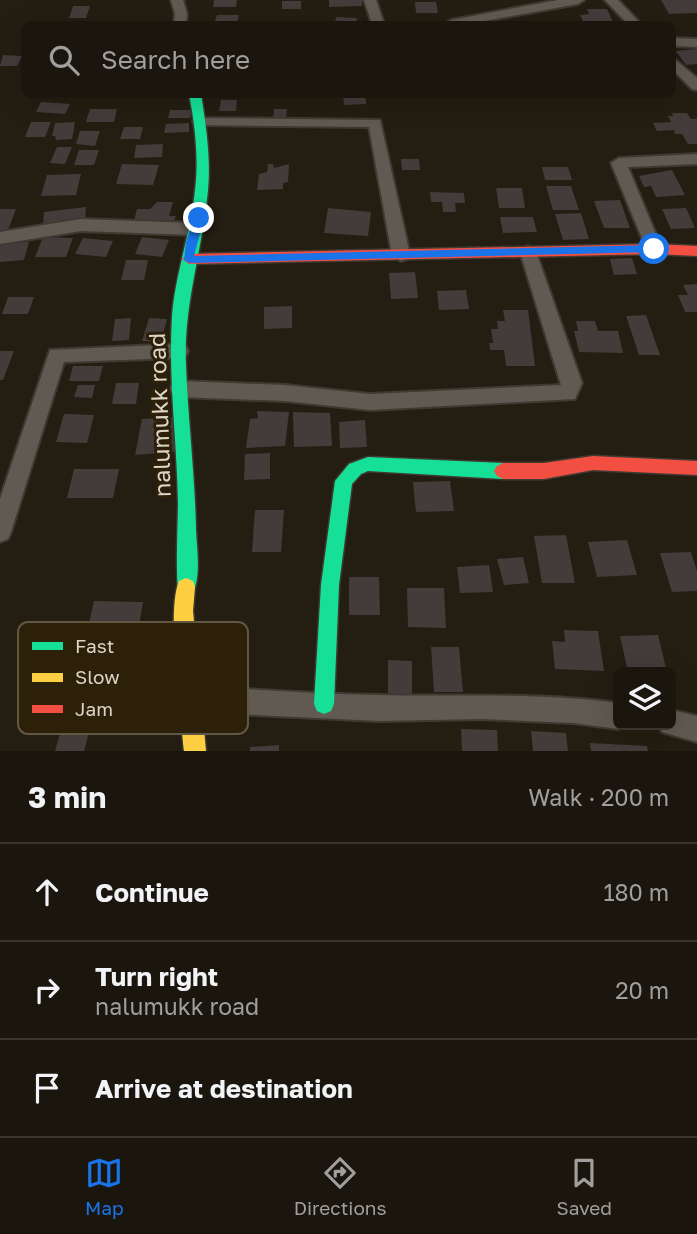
<!DOCTYPE html>
<html lang="en">
<head>
<meta charset="utf-8">
<style>
	body { margin:0; font-family:"Golos Text",sans-serif; background:#241f16; color:#f1f3f6 }
	.controls { position:absolute; right:21px; bottom:21px; display:grid; overflow:hidden; border-radius:10px; box-shadow:0 7px 28px #0002 }
	.controls button { width:63px; height:63px; display:grid; place-items:center; padding:0; border:0; border-bottom:2px solid #39352e; background:#1b160d; color:#f1f3f6; font:35px sans-serif }
	.stop { position:absolute; width:21px; height:21px; margin:-16px; border:5px solid #1a73e8; border-radius:50%; background:#fff }
	.stop.end { background:#1a73e8; border-color:#fff; box-shadow:0 2px 7px #0008 }
	.list { margin:0; padding:0; list-style:none }
	h2 { display:flex; justify-content:space-between; align-items:center; height:91px; margin:0; padding:0 28px; font-size:30px }
	h2 small { font-size:23px; font-weight:400; color:#a09f9d }
	.list li { display:grid; grid-template-columns:46px 1fr auto; gap:21px; align-items:center; box-sizing:border-box; height:98px; padding:0 28px; border-top:2px solid #39352e }
	.list b { display:block; font-size:26px; white-space:nowrap }
	.list p { margin:0; font-size:23px; white-space:nowrap; color:#a09f9d }
	.list em { font-size:23px; font-style:normal; color:#a09f9d }
	.icon { flex:none; width:38px; height:38px; fill:none; stroke:currentColor; stroke-width:2; stroke-linecap:round; stroke-linejoin:round }
	.map { position:relative; flex:none; width:697px; height:751px; overflow:hidden }
	.search { position:absolute; background:#1b160d; box-shadow:0 7px 28px #0002; left:21px; right:21px; top:21px; height:77px; display:flex; align-items:center; gap:18px; box-sizing:border-box; padding:0 24px; border-radius:10px; color:#a09f9d; font-size:26px }
	.sheet { height:385px; background:#1b160d }
	nav { display:flex; justify-content:space-around; align-items:center; box-sizing:border-box; height:98px; border-top:2px solid #39352e; background:#1b160d; font-size:19px; color:#a09f9d }
	nav a { display:grid; justify-items:center; gap:4px }
	nav .on { color:#1a73e8 }
	.map>svg:first-child { display:block }
	.building { fill:#443b3b }
	.lines { fill:none; stroke-linecap:round; stroke-linejoin:round }
	.street-casing { stroke:#3f3a31; stroke-width:4 }
	.fast-casing { stroke:#3f3a31; stroke-width:3 }
	.slow-casing { stroke:#3f3a31; stroke-width:3 }
	.jam-casing { stroke:#3f3a31; stroke-width:3 }
	.street { fill:#605a52; fill-rule:evenodd }
	.fast { fill:#16e098; fill-rule:evenodd }
	.slow { fill:#ffcf43; fill-rule:evenodd }
	.jam { fill:#f24e42; fill-rule:evenodd }
	.route { fill:#1a73e8 }
	.labels { text-anchor:middle; stroke-width:6; stroke-linejoin:round; paint-order:stroke }
	.street-label { font-size:23px; fill:#ddd5c8; stroke:#2c2009 }
	.key { fill:#2c2009; stroke:#615642; stroke-width:2 }
	.key-label { font-size:19px; fill:#ddd5c8 }
</style>
</head>
<body>
<div class="map">
<svg width="697" height="751" viewBox="0 0 697 751">
	<rect width="100%" height="100%" fill="#241d11"/>
	<!-- building -->
	<path class="building" d="M 214,0 L 237,0 L 236,7 L 213,7 Z
		M 329,0 L 362,0 L 362,6 L 329,7 Z
		M 661,0 L 697,0 L 697,13 L 669,14 Z
		M 282,1 L 301,1 L 301,9 L 282,9 Z
		M 415,2 L 436,2 L 438,13 L 416,13 Z
		M 73,6 L 90,6 L 86,18 L 69,18 Z
		M 587,9 L 607,9 L 614,24 L 588,24 L 583,21 L 580,15 L 589,14 Z
		M 217,15 L 239,15 L 237,24 L 214,24 Z
		M 336,17 L 357,18 L 356,24 L 335,24 Z
		M 697,49 L 697,64 L 686,65 L 676,51 Z
		M 3,55 L 22,56 L 17,66 L 0,66 Z
		M 343,94 L 365,94 L 366,104 L 344,105 Z
		M 221,100 L 237,100 L 236,111 L 219,111 Z
		M 41,102 L 70,104 L 65,114 L 36,112 Z
		M 90,109 L 117,109 L 114,122 L 86,122 Z
		M 274,109 L 287,109 L 286,119 L 273,119 Z
		M 170,110 L 192,110 L 190,118 L 168,118 Z
		M 672,113 L 687,113 L 691,119 L 697,119 L 697,144 L 688,144 L 682,134 L 675,134 L 674,130 L 657,131 L 653,123 L 671,122 L 668,116 L 673,116 Z
		M 31,122 L 51,122 L 45,137 L 25,137 Z
		M 75,122 L 72,139 L 56,140 L 55,136 L 52,136 L 55,123 Z
		M 189,123 L 189,132 L 164,133 L 166,124 Z
		M 124,127 L 143,127 L 140,139 L 120,139 Z
		M 80,131 L 100,131 L 95,146 L 76,144 Z
		M 163,144 L 162,157 L 134,158 L 136,145 Z
		M 57,147 L 72,147 L 65,164 L 50,163 Z
		M 79,150 L 99,150 L 94,165 L 74,165 Z
		M 401,159 L 419,159 L 420,170 L 402,170 Z
		M 122,164 L 159,165 L 153,185 L 116,184 Z
		M 268,164 L 273,164 L 274,168 L 289,164 L 288,182 L 283,183 L 283,189 L 257,190 L 259,174 L 267,172 Z
		M 542,167 L 568,167 L 572,180 L 545,180 Z
		M 672,170 L 685,195 L 656,197 L 651,186 L 644,187 L 639,176 Z
		M 81,174 L 76,195 L 41,196 L 47,175 Z
		M 546,186 L 571,186 L 579,210 L 553,210 Z
		M 496,188 L 522,188 L 525,208 L 499,208 Z
		M 430,192 L 464,193 L 465,203 L 455,203 L 456,212 L 443,212 L 442,202 L 431,202 Z
		M 620,200 L 630,228 L 604,228 L 594,201 Z
		M 157,202 L 173,202 L 169,216 L 176,216 L 173,224 L 133,225 L 137,209 L 150,209 Z
		M 86,207 L 85,221 L 43,226 L 44,212 Z
		M 328,208 L 371,212 L 368,236 L 324,233 Z
		M 686,208 L 695,228 L 671,229 L 662,209 Z
		M 0,209 L 16,209 L 8,230 L 0,230 Z
		M 581,213 L 589,239 L 563,240 L 555,214 Z
		M 500,217 L 533,217 L 537,232 L 503,233 Z
		M 43,237 L 73,238 L 66,257 L 35,257 Z
		M 142,237 L 169,240 L 162,257 L 135,254 Z
		M 83,238 L 113,241 L 106,257 L 75,254 Z
		M 29,242 L 24,260 L 0,262 L 0,243 Z
		M 632,258 L 637,274 L 614,275 L 610,259 Z
		M 126,260 L 148,260 L 144,280 L 121,280 Z
		M 415,272 L 418,298 L 391,299 L 389,273 Z
		M 697,284 L 697,312 L 685,312 L 678,295 L 688,295 L 683,285 Z
		M 466,290 L 469,309 L 439,310 L 437,291 Z
		M 8,297 L 34,297 L 28,314 L 2,314 Z
		M 292,306 L 292,328 L 264,329 L 264,307 Z
		M 503,310 L 528,310 L 535,366 L 506,366 L 504,350 L 490,350 L 489,343 L 493,343 L 491,329 L 498,329 L 497,321 L 505,321 Z
		M 646,315 L 660,355 L 639,355 L 626,316 Z
		M 131,318 L 129,340 L 112,341 L 115,319 Z
		M 149,318 L 167,319 L 161,342 L 142,341 Z
		M 576,321 L 595,321 L 598,331 L 618,331 L 623,353 L 579,352 L 574,331 L 578,331 Z
		M 0,351 L 14,351 L 3,380 L 0,380 Z
		M 73,366 L 103,366 L 99,381 L 69,381 Z
		M 116,383 L 139,383 L 136,404 L 112,404 Z
		M 78,385 L 95,385 L 92,398 L 74,397 Z
		M 257,411 L 289,412 L 285,446 L 246,448 L 250,419 L 258,418 Z
		M 293,412 L 330,413 L 332,446 L 294,447 Z
		M 64,414 L 94,415 L 87,443 L 56,442 Z
		M 174,417 L 175,452 L 135,455 L 142,419 Z
		M 365,420 L 367,447 L 340,448 L 339,422 Z
		M 270,453 L 270,479 L 244,480 L 245,454 Z
		M 74,469 L 119,469 L 113,498 L 67,498 Z
		M 450,481 L 454,511 L 416,512 L 413,482 Z
		M 255,510 L 284,510 L 281,552 L 252,552 Z
		M 566,535 L 575,583 L 542,583 L 534,536 Z
		M 627,540 L 637,575 L 597,577 L 588,542 Z
		M 691,552 L 697,571 L 697,591 L 672,592 L 660,553 Z
		M 523,557 L 529,583 L 504,585 L 497,559 Z
		M 489,565 L 493,592 L 460,593 L 457,567 Z
		M 349,577 L 379,577 L 380,615 L 349,615 Z
		M 407,588 L 444,588 L 446,628 L 408,627 Z
		M 94,601 L 143,602 L 137,638 L 86,636 Z
		M 564,630 L 598,631 L 604,671 L 555,669 L 552,641 L 565,642 Z
		M 658,635 L 667,672 L 628,672 L 620,636 Z
		M 431,647 L 459,647 L 463,692 L 434,692 Z
		M 388,660 L 412,661 L 412,696 L 388,695 Z
		M 64,719 L 92,721 L 84,751 L 55,751 Z
		M 461,729 L 497,730 L 498,751 L 462,751 Z
		M 531,731 L 566,733 L 568,751 L 533,751 Z
		M 590,743 L 647,746 L 648,751 L 591,751 Z
		M 279,745 L 279,751 L 250,751 L 250,747 Z"/>
	<g class="lines">
		<defs>
			<path id="street" d="M 171,0 L 183,0 L 187,14 L 186,24 L 174,24 L 175,14 Z
				M 364,0 L 376,0 L 384,24 L 372,24 Z
				M 558,0 L 584,0 L 578,4 L 468,24 L 445,24 L 451,20 Z
				M 605,0 L 618,0 L 641,24 L 628,24 Z
				M 672,38 L 697,39 L 697,47 L 672,46 Z
				M 672,57 L 697,78 L 697,90 L 692,89 L 672,69 Z
				M 200,118 L 380,120 L 410,255 L 407,259 L 401,261 L 392,255 L 369,127 L 195,125 L 193,122 Z
				M 697,154 L 697,164 L 628,167 L 662,249 L 654,255 L 648,253 L 611,163 L 619,158 Z
				M 81,219 L 195,223 L 203,229 L 195,235 L 81,231 L 0,244 L 0,232 Z
				M 528,246 L 536,252 L 582,383 L 575,399 L 370,410 L 285,401 L 180,397 L 173,395 L 170,389 L 173,383 L 180,381 L 285,385 L 370,394 L 561,385 L 520,252 Z
				M 179,344 L 186,346 L 188,351 L 186,356 L 179,358 L 64,362 L 11,532 L 8,539 L 0,542 L 0,499 L 50,350 Z
				M 191,686 C 253,689 316,694 378,695 C 459,697 538,692 618,703 L 618,725 L 627,725 L 618,729 L 573,723 L 482,719 L 379,721 L 191,712 L 182,708 L 178,699 L 182,690 Z
				M 671,710 L 697,716 L 697,742 L 662,732 L 659,725 L 671,725 Z"/>
			<path id="fast" d="M 189,94 L 201,94 C 206,125 211,159 208,190 C 203,249 183,305 186,365 C 188,420 195,475 196,530 C 197,550 201,575 193,593 L 186,596 L 179,593 C 175,583 178,520 178,503 C 177,441 168,379 172,316 C 175,274 191,233 195,190 C 199,159 195,125 189,94 Z
				M 368,457 L 503,463 L 509,466 L 512,471 L 509,476 L 503,479 L 368,471 L 361,474 L 352,484 L 339,585 L 334,704 L 331,711 L 324,714 L 317,711 L 314,704 L 321,585 L 335,481 L 349,464 Z"/>
			<path id="slow" d="M 186,578 L 193,581 L 195,587 L 193,611 L 206,751 L 184,751 C 181,713 166,612 179,581 Z"/>
			<path id="jam" d="M 654,244 L 697,246 L 697,256 L 654,254 L 189,264 L 182,259 L 189,254 Z
				M 593,456 L 697,461 L 697,475 L 593,470 L 544,479 L 503,479 L 497,476 L 494,471 L 497,466 L 503,463 L 544,463 Z"/>
		</defs>
		<!-- street casing -->
		<use href="#street" class="street-casing"/>
		<!-- fast casing -->
		<use href="#fast" class="fast-casing"/>
		<!-- slow casing -->
		<use href="#slow" class="slow-casing"/>
		<!-- jam casing -->
		<use href="#jam" class="jam-casing"/>
		<!-- street -->
		<use href="#street" class="street"/>
		<!-- fast -->
		<use href="#fast" class="fast"/>
		<!-- slow -->
		<use href="#slow" class="slow"/>
		<!-- jam -->
		<use href="#jam" class="jam"/>
	</g>
	<!-- route -->
	<path class="route" d="M 195,216 L 204,218 L 194,256 L 654,245 L 659,249 L 654,252 L 189,263 L 184,260 L 186,242 Z"/>
	<g class="labels">
		<!-- street labels -->
		<g class="street-label">
			<text transform="translate(160 415) rotate(-92)" y="8">nalumukk road</text>
		</g>
	</g>
	<!-- legend -->
	<rect x="18" y="622" width="230" height="112" rx="10" class="key"/>
	<rect x="32" y="642" width="31" height="8" fill="#16e098"/>
	<rect x="32" y="673" width="31" height="9" fill="#ffcf43"/>
	<rect x="32" y="705" width="31" height="8" fill="#f24e42"/>
	<g class="key-label">
		<text x="75" y="653">Fast</text>
		<text x="75" y="684">Slow</text>
		<text x="75" y="716">Jam</text>
	</g>
</svg>
<div class="controls">
<button><svg class="icon" aria-label="layers" viewBox="0 0 24 24"><path d="M12 4l9 5-9 5-9-5zM3 14l9 5 9-5"/></svg></button>
</div>
<div class="stop" style="left:654px;top:249px"></div>
<div class="stop end" style="left:199px;top:218px"></div>
<div class="search"><svg class="icon" aria-label="search" viewBox="0 0 24 24"><circle cx="10" cy="10" r="6"/><path d="M15 15l6 6"/></svg>Search here</div>
</div>
<section class="sheet">
<h2>3 min<small>Walk · 200 m</small></h2>
<ul class="list">
<li><svg class="icon" aria-label="ahead" viewBox="0 0 24 24"><path d="M12 20V5M6 11l6-6 6 6"/></svg><div><b>Continue</b></div><em>180 m</em></li>
<li><svg class="icon" aria-label="right" viewBox="0 0 24 24"><path d="M7 20v-9h11M14 6l5 5-5 5"/></svg><div><b>Turn right</b><p>nalumukk road</p></div><em>20 m</em></li>
<li><svg class="icon" aria-label="arrive" viewBox="0 0 24 24"><path d="M6 21V4h12l-3 4 3 4H6"/></svg><div><b>Arrive at destination</b></div></li>
</ul>
</section>
<nav>
<a class="on"><svg class="icon" aria-label="map" viewBox="0 0 24 24"><path d="M3 6l6-2 6 2 6-2v14l-6 2-6-2-6 2zM9 4v14M15 6v14"/></svg>Map</a>
<a><svg class="icon" aria-label="directions" viewBox="0 0 24 24"><path d="M12 3l9 9-9 9-9-9zM9 14v-3h6M13 9l2 2-2 2"/></svg>Directions</a>
<a><svg class="icon" aria-label="saved" viewBox="0 0 24 24"><path d="M7 4h10v16l-5-4-5 4z"/></svg>Saved</a>
</nav>
</body>
</html>
